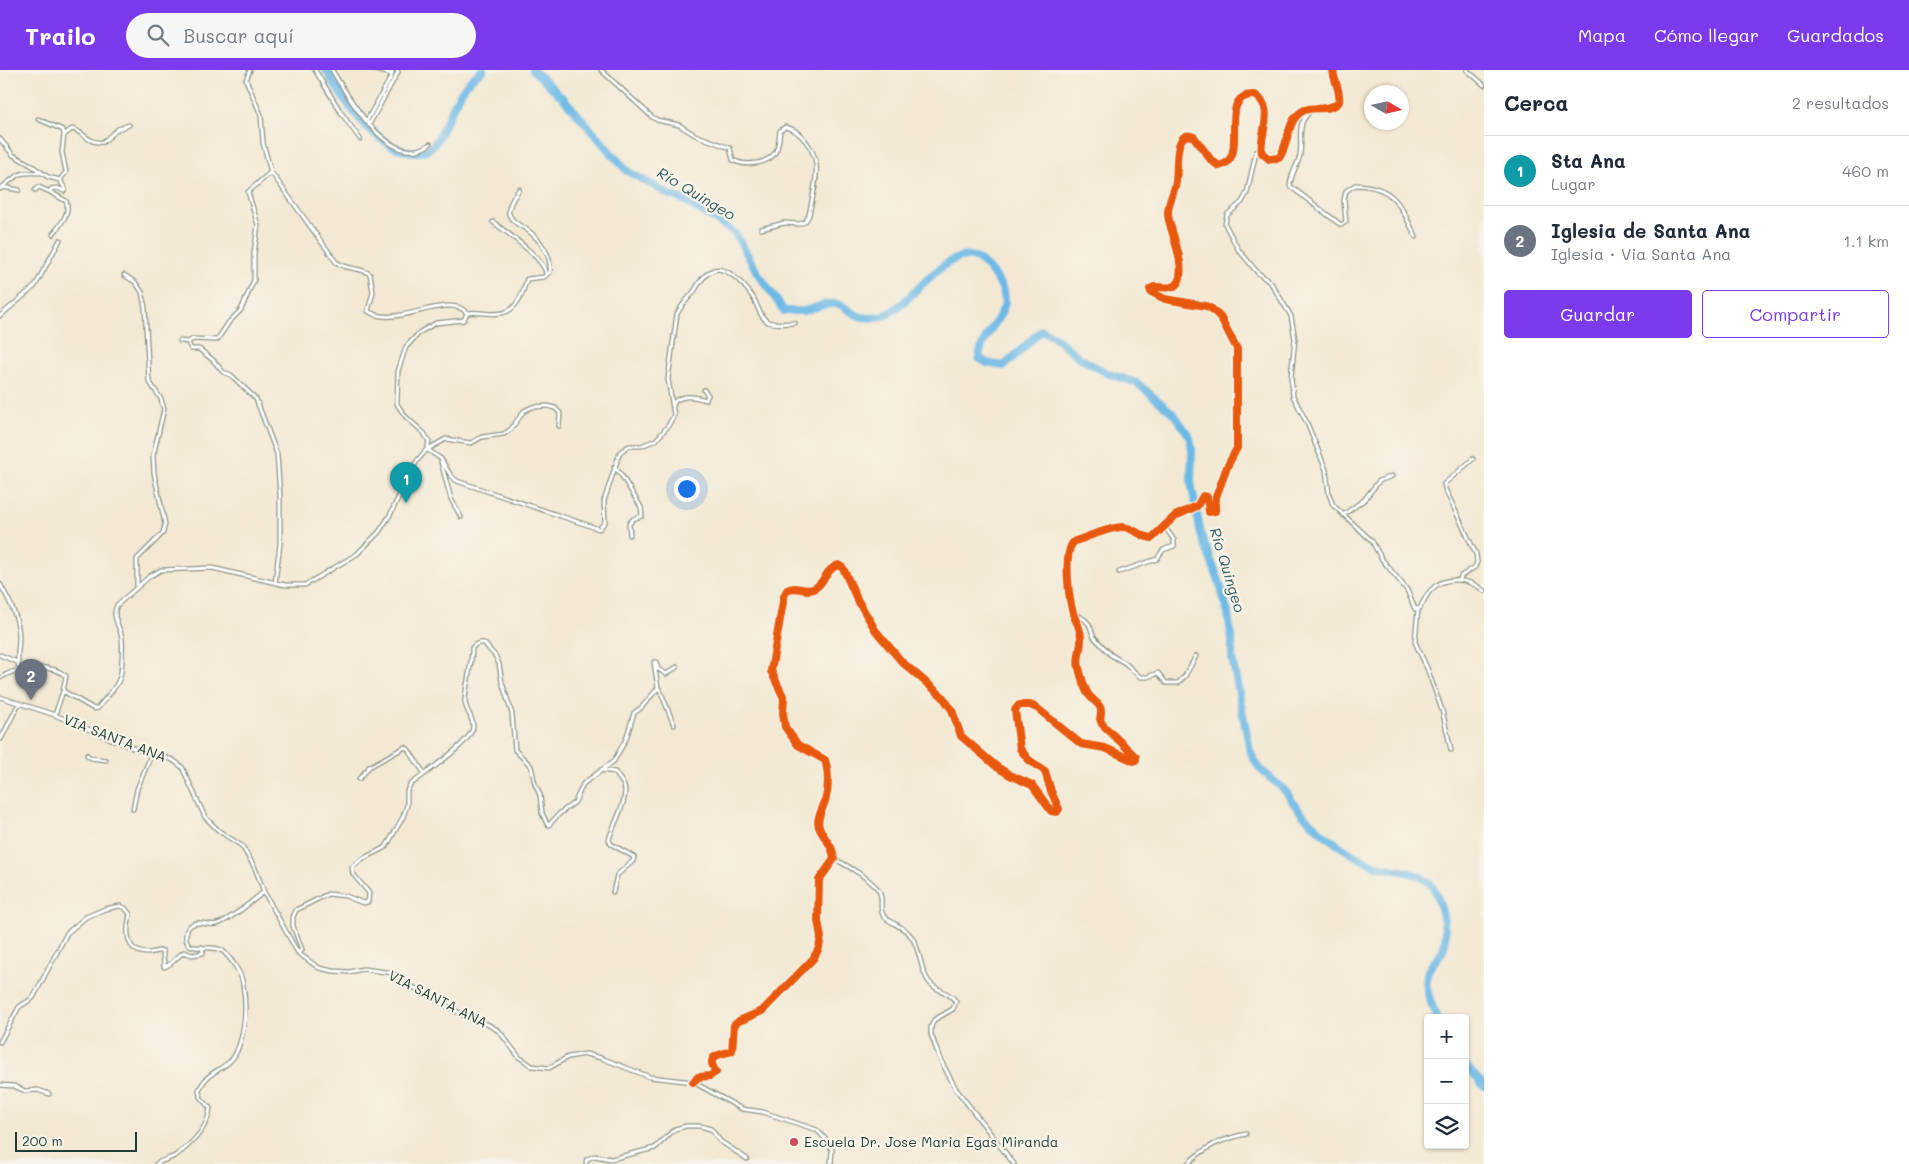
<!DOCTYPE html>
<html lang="es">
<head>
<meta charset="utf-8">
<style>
	body { margin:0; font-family:Mali,sans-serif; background:#f6f6f7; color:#1f2937 }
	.controls { position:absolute; right:15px; bottom:15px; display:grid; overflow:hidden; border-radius:5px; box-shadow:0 1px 4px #0004 }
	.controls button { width:45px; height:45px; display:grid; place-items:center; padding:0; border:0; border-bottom:1px solid #e0e1e3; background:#fff; color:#1f2937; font:25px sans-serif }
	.compass { position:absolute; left:1364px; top:15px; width:45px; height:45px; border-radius:50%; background:#fff; box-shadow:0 1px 4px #0004; rotate:99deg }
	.scale { position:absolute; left:15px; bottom:12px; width:122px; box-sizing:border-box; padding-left:5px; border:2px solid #1f3d34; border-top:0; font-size:14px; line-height:18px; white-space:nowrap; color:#1f3d34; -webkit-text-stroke:4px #f7f3e8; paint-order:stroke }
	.you { position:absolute; left:686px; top:418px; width:18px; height:18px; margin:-12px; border:4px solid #fff; border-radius:50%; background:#1a73e8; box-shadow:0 0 0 8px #1a73e833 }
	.badge { display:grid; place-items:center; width:32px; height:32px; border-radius:50%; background:#7c3aed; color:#fff; font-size:16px; font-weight:700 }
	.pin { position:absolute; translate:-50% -41px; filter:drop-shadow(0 1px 2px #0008) }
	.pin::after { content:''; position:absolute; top:26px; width:18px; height:15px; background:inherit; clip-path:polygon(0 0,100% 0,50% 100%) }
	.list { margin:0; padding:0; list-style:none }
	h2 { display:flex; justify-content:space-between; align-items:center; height:65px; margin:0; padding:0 20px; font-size:21px }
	h2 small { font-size:16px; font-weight:400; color:#747a83 }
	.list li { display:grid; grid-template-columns:32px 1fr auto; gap:15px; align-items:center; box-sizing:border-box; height:70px; padding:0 20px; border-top:1px solid #e0e1e3 }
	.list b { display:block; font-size:19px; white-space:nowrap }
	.list p { margin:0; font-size:16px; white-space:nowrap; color:#747a83 }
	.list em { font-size:16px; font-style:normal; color:#747a83 }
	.actions { display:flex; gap:10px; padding:15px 20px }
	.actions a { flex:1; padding:11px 0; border:1px solid #7c3aed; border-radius:5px; text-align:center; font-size:18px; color:#7c3aed }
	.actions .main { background:#7c3aed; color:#fff }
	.icon { flex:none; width:28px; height:28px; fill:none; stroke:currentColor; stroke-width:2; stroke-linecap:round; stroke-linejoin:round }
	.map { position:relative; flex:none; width:1484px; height:1094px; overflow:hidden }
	header { display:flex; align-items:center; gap:30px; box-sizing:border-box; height:70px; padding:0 25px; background:#7c3aed; color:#fff }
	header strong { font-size:24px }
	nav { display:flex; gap:28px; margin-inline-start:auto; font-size:18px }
	.search { width:350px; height:45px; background:#f6f6f7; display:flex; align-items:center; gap:12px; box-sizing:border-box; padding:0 18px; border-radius:28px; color:#747a83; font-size:19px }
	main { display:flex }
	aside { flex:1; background:#fff }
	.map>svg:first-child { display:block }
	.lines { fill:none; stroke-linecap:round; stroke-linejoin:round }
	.river { stroke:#6db9e6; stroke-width:8 }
	.street-casing { stroke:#899384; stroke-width:5.5 }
	.street { stroke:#fff; stroke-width:3 }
	.cycleway-casing { stroke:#f7f3e8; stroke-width:11 }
	.cycleway { stroke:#e8590c; stroke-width:8 }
	.poi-dot { fill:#d1495b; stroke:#f7f3e8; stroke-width:2 }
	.labels { text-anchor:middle; stroke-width:4.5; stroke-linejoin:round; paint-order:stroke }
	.street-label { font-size:14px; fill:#1f3d34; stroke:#f7f3e8 }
	.poi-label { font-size:14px; fill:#1f3d34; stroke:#f7f3e8; text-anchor:start }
	.water-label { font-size:15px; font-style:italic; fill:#325c60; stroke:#f7f3e8 }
</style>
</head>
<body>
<header>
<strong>Trailo</strong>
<div class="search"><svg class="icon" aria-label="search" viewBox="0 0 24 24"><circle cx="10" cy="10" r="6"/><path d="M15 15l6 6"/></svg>Buscar aquí</div>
<nav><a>Mapa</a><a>Cómo llegar</a><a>Guardados</a></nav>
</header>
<main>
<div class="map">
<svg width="1484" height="1094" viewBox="0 0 1484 1094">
	<rect width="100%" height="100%" fill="#f7f3e8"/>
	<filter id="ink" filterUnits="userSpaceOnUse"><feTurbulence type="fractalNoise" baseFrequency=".02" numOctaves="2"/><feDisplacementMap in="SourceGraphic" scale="10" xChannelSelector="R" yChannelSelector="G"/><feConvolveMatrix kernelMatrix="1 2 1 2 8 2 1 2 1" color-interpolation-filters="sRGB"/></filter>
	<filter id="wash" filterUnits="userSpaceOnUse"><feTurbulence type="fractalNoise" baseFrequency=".0096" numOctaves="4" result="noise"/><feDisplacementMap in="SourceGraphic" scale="20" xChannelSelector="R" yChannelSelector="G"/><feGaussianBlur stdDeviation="1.12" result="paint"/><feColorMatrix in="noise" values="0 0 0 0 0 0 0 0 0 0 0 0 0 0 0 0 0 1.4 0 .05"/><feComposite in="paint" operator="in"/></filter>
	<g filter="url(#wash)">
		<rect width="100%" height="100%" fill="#f3e9d3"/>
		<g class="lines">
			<!-- river -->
			<path class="river" d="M 326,0 C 343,30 377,82 416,82 C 421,82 426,82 430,78 C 435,75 438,68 441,62 C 454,38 458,16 483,0
				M 533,0 L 564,29 L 627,101 L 670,125 L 684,130 L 735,163 L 757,202 L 784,241 C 791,241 797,241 803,241 C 814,239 825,232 837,234 C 844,235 850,242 857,245 C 863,248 876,249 883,246 C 913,236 955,158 987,197 C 995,207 1004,216 1005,230 C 1005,246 981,266 979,288 L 987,293 L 1004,296 L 1042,260 L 1057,269 L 1081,289 L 1109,304 L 1137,313 L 1174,344 L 1190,367 L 1192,380 L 1191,412 L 1201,465 L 1219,511 L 1228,544 L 1232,571 L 1232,588 L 1250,680 C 1258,702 1267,704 1283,719 C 1290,725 1293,734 1299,740 C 1318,762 1346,783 1372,794 C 1392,802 1422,799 1434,819 C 1441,833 1450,868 1442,882 C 1438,889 1429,895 1427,904 C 1424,918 1432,935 1437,948
				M 1465,995 L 1484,1016"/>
		</g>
	</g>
	<g filter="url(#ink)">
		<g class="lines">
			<defs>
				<path id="street" d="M 315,0 L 342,44 L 360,69
					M 332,0 C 348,27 391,103 430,74
					M 375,0 L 392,4
					M 601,0 L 652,47 L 657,50 L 679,55 L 695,65 L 730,78 L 733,90 C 745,97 770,94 776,81 C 779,75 779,67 780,61 L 785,57 C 800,59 814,79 816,94 C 818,110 812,129 809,145 L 805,152 L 799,154 L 784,153 L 761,159
					M 1467,0 L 1484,15
					M 1311,40 C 1308,44 1304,47 1302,53 C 1299,63 1302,75 1300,85 C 1298,95 1290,105 1290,116 L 1341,155 L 1346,152 L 1344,130 L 1346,121 L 1355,115 C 1395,116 1400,135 1416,167
					M 366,52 L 390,9 L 392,4 L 392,0
					M 369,55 L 398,2 L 397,0
					M 64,65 L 72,59 C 85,62 87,74 103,72 L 118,59 L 129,55
					M 0,69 L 13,85 L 31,95 L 48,107 L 60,110 L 66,102 L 62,82 L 64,65 L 63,60 L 38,49
					M 1261,78 L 1256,82 L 1247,123 L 1242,132 L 1227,145 L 1225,154 L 1238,179 L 1257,202 L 1271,213 L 1291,246 L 1295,269 L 1291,307 L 1293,326 L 1307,353 L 1326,400 L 1329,424 L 1333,435 L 1372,471 L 1381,488 L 1407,520 L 1415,539 L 1420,538 C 1423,532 1426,526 1430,521 C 1444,505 1469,508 1484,521
					M 2,117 L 19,120
					M 0,119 C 21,103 15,102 43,103
					M 35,120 L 39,117 L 50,122
					M 493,152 C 506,162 545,189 546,204
					M 53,164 C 60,155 71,143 66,131 L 50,122 L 51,119 L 57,118 L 64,121 L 65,119 L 60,110
					M 124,205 L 135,212 L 142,222 L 145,238 L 149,311 L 161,329 L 164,339 L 153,386 L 154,403 L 165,454 L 163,463 L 137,489 L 137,517
					M 467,243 C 485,240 506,252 518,231 C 523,224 524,217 527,209 L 544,207 L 550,202 C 552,185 540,169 526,159 C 520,156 511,151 509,144 C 507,136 515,126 519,119
					M 0,246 L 35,216 L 60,170
					M 180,271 L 188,272 L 193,269 L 217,270 L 229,252 L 241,240 L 254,210 L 254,183 L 258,155 L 248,122 L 271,102
					M 188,272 L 191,279 L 199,279 L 213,290 L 223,302 L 231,305 L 256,329 L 277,384 L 280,426 L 280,474 L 275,513
					M 673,336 L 675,331 C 685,324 695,327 706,330 L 708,325 L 704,320
					M 427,379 L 441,389 L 451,406 L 457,411 L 599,459 L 605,452 L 604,431 L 620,382 L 629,376 L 641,376 L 656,370 L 668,356 L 674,345 L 668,309 L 677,244 C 682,234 689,228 695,220 C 699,213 703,206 710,202 C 724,191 745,216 752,226 C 758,234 759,247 768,252 C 776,255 786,253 795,253
					M 428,379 L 446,369 L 471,373 L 482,367 L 504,364 L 511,359 L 524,341 L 532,337 L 548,336 L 555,338 L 560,343 L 559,356
					M 441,392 L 451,429 L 461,447
					M 614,397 L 620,403 L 641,437 L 642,446 L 633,449 L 629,454 L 630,465
					M 1343,445 L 1364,430 L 1379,411 L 1392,406
					M 1119,502 L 1157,489 L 1163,480 L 1174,476 L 1174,470 L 1165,457
					M 1460,510 L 1461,506 L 1475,497 L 1477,492 L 1476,484 L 1445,419 L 1444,414 L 1473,389
					M 0,514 C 9,530 19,548 19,567 C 19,578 16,588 19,599
					M 1418,539 L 1415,572 L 1427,598 L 1442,640 L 1451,680
					M 1073,545 L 1078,545 L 1085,550 L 1089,554 L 1094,567 L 1111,585 L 1125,593 L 1140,607 L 1147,607 L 1158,603 L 1166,613 L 1178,613 L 1185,606 L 1196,586
					M 0,585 L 17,592
					M 0,608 C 17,597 49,592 66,606 L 63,621 L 94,639 L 98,638 C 105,628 117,618 120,607 C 122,601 123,574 122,568 C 120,556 111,547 117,535 L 150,506 L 161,500 L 212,498 L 285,515 L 305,515 L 357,484 L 379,462 L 390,445 L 411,401 L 417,391 L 427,379 L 429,372 L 424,363 L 405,346 L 397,334 L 398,301 L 406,277 L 420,262 L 436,253 L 464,250 L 467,243 C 448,221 394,260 368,241 L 373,222 L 370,204 C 360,197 346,200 336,192 L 271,102 L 263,73 L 261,45 L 246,10 L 250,0
					M 658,618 L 654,592 L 656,592 L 658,599 L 666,604 L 677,597
					M 0,627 L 55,645 L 130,677 L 173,690 L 182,697 L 205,747 L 219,761 L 242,776 L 255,798 L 264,822 L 298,883 L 319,898 L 333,901 L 349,902 L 363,899 L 393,903 L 411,916 L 472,950 L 487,954 L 499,961 L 519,987 L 532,996 L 549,998 L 568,987 L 586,984 L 601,988 L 650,1007 L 693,1012 L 742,1039 L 763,1042 L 817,1060 L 828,1072 L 832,1080 L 831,1094
					M 55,645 L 63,621
					M 1,669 L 19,633
					M 87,685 L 91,688 L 106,690
					M 601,700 L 615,702 C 617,706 622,711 624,716 C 629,730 612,756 609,770 L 611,774 L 634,787 L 633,791 L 617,805 L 613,822
					M 359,709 L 369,697 L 405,677 L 408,679 L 424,703
					M 133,739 L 137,719 L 152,683
					M 834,789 C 845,794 876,812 880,823 C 883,830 879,838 883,845 C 890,854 904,856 911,866 C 921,879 919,898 929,912 C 936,921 947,921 954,929 L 956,932 L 953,939 L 934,950 L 931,957 L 931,964 L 940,989 L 956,1019 L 1014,1094
					M 298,883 L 302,880 L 293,856 L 293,847 L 296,840 L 328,824 L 346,826 L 363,833 L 368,832 L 369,823 L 353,804 L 352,797 L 362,789 L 386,777 L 403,747 L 407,735 L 407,721 L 410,715 C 422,705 474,671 473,656 C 473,647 465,640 465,631 C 466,613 472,596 472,578 C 476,573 479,572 484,573 L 496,587 L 499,594 L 502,612 L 512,644 L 515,680 L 531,696 L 535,714 L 540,725 L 542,743 L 547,754 L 549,755 L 559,744 L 575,732 L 583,714 L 614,691 L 626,669 L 634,643 L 641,638 L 658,618 L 660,620 L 674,655
					M 0,972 L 19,937 L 33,928 L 67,863 L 86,847 L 105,839 L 120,836 L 125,838 L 130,844 C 126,861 125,883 148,883 C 153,883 158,880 163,881 L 164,897 C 172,895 177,886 184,882 L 192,885 L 203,883 L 202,877
					M 693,1012 L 698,1007 L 710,1006 L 716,1002 C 704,984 721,985 732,981 L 734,955 L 739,951 L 762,941 L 813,889 L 819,878 L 821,867 L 818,851 L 819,810 L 834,789 C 833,774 823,768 819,757 C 816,748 822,741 824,734 C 829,721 829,702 825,690 L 798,675 L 785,657 L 783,643 L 784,628 L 771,601 L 784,526 L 787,520 C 797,514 805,524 815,518 C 824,513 827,498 838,495 L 843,498 L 857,529 L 876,561 L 902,592 L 942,626 L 952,640 L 961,666 L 997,697 L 1010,705 L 1032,715 L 1051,741 L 1057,742 L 1059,739 L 1051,721 L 1045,701 L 1029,690 L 1020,679 L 1015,640 L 1019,635 L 1030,635 L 1037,638 L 1081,674 L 1105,678 L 1134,691 L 1136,690 L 1136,687 L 1102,654 L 1100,649 C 1104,633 1096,635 1088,624 C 1084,618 1081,606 1079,598 C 1076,588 1082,578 1081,568 C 1081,559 1077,554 1074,546 C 1069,532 1062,479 1075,471 C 1087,467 1111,457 1122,457 C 1134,457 1141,468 1152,468 L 1175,446 L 1197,436 L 1203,426 L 1207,427 L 1209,442 L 1215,441 L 1216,427 L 1227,397 L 1237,378 L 1237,279 L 1221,248 L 1212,239 L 1206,236 L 1165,229 L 1151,222 L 1150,219 L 1154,217 C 1162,216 1173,221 1178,212 C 1187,196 1170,161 1168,145 C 1167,133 1175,122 1176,111 C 1178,100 1173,57 1194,67 L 1211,90 L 1219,96 C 1252,90 1214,23 1255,25 C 1277,38 1258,66 1262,83 L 1269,89 L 1279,88 C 1289,75 1286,52 1301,42 C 1312,34 1329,43 1339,32 C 1341,20 1334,12 1333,0
					M 0,1015 L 14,1016 L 25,1021 L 38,1020 L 49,1024
					M 586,1093 L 587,1089 L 595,1086 L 611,1089 L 655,1078 L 675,1059 L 686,1056 L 700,1056 L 711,1059 L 720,1071 L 747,1089
					M 156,1094 C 162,1090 169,1089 175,1086 C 191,1075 208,1058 210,1038 L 200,1027 L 199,1020 C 201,1016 204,1011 207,1008 C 216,999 231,995 236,983 C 245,964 247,936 243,915 C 242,904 232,890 224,882 C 214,872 187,885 186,868 C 185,864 187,858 191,855 C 200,849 210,858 220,853 C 236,846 250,832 264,822
					M 1187,1094 C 1207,1076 1219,1070 1246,1064"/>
			</defs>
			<!-- street casing -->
			<use href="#street" class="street-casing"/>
			<!-- street -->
			<use href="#street" class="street"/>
			<defs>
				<path id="cycleway" d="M 693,1012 L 698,1007 L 710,1006 L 716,1002 C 704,984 721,985 732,981 L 734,955 L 739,951 L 762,941 L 813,889 L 819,878 L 821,867 L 818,851 L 819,810 L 834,789 C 833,774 823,768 819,757 C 816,748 822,741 824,734 C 829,721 829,702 825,690 L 798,675 L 785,657 L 783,643 L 784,628 L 771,601 L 784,526 L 787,520 C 797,514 805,524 815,518 C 824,513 827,498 838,495 L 843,498 L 857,529 L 876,561 L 902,592 L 942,626 L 952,640 L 961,666 L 997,697 L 1010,705 L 1032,715 L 1051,741 L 1057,742 L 1059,739 L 1051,721 L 1045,701 L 1029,690 L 1020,679 L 1015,640 L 1019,635 L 1030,635 L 1037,638 L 1081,674 L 1105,678 L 1134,691 L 1136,690 L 1136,687 L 1102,654 L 1100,649 C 1104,633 1096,635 1088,624 C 1084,618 1081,606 1079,598 C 1076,588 1082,578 1081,568 C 1081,559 1077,554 1074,546 C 1069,532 1062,479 1075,471 C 1087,467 1111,457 1122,457 C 1134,457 1141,468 1152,468 L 1175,446 L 1197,436 L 1203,426 L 1207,427 L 1209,442 L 1215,441 L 1216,427 L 1227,397 L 1237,378 L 1237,279 L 1221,248 L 1212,239 L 1206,236 L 1165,229 L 1151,222 L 1150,219 L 1154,217 C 1162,216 1173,221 1178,212 C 1187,196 1170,161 1168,145 C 1167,133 1175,122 1176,111 C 1178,100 1173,57 1194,67 L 1211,90 L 1219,96 C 1252,90 1214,23 1255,25 C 1277,38 1258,66 1262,83 L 1269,89 L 1279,88 C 1289,75 1286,52 1301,42 C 1312,34 1329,43 1339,32 C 1341,20 1334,12 1333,0"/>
			</defs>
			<!-- cycleway casing -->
			<use href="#cycleway" class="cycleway-casing"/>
			<!-- cycleway -->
			<use href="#cycleway" class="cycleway"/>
		</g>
	</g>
	<!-- markers -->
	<circle class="poi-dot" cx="794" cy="1072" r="5"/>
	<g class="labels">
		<!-- street labels -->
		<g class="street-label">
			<text transform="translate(115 668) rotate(21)" y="5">VIA SANTA ANA</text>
			<text transform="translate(438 929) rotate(27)" y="5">VIA SANTA ANA</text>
		</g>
		<!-- poi labels -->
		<g class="poi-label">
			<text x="804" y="1077">Escuela Dr. Jose Maria Egas Miranda</text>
		</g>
		<!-- water labels -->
		<g class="water-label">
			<text transform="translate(696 124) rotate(31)" y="5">Río Quingeo</text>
			<text transform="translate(1227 500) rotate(73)" y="5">Río Quingeo</text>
		</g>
	</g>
</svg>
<div class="controls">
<button>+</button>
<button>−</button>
<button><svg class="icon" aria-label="layers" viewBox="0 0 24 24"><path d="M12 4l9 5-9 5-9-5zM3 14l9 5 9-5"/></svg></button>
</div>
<svg class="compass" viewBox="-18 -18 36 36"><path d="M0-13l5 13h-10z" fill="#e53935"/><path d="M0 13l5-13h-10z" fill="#747a83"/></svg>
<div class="scale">200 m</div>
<div class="you"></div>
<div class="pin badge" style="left:406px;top:433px;background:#0f9aa8">1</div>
<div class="pin badge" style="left:31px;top:630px;background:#6b7280">2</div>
</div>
<aside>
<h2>Cerca<small>2 resultados</small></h2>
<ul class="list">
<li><span class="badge" style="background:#0f9aa8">1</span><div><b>Sta Ana</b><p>Lugar</p></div><em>460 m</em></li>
<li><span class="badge" style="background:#6b7280">2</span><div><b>Iglesia de Santa Ana</b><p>Iglesia · Via Santa Ana</p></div><em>1.1 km</em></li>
</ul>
<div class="actions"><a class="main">Guardar</a><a>Compartir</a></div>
</aside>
</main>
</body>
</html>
